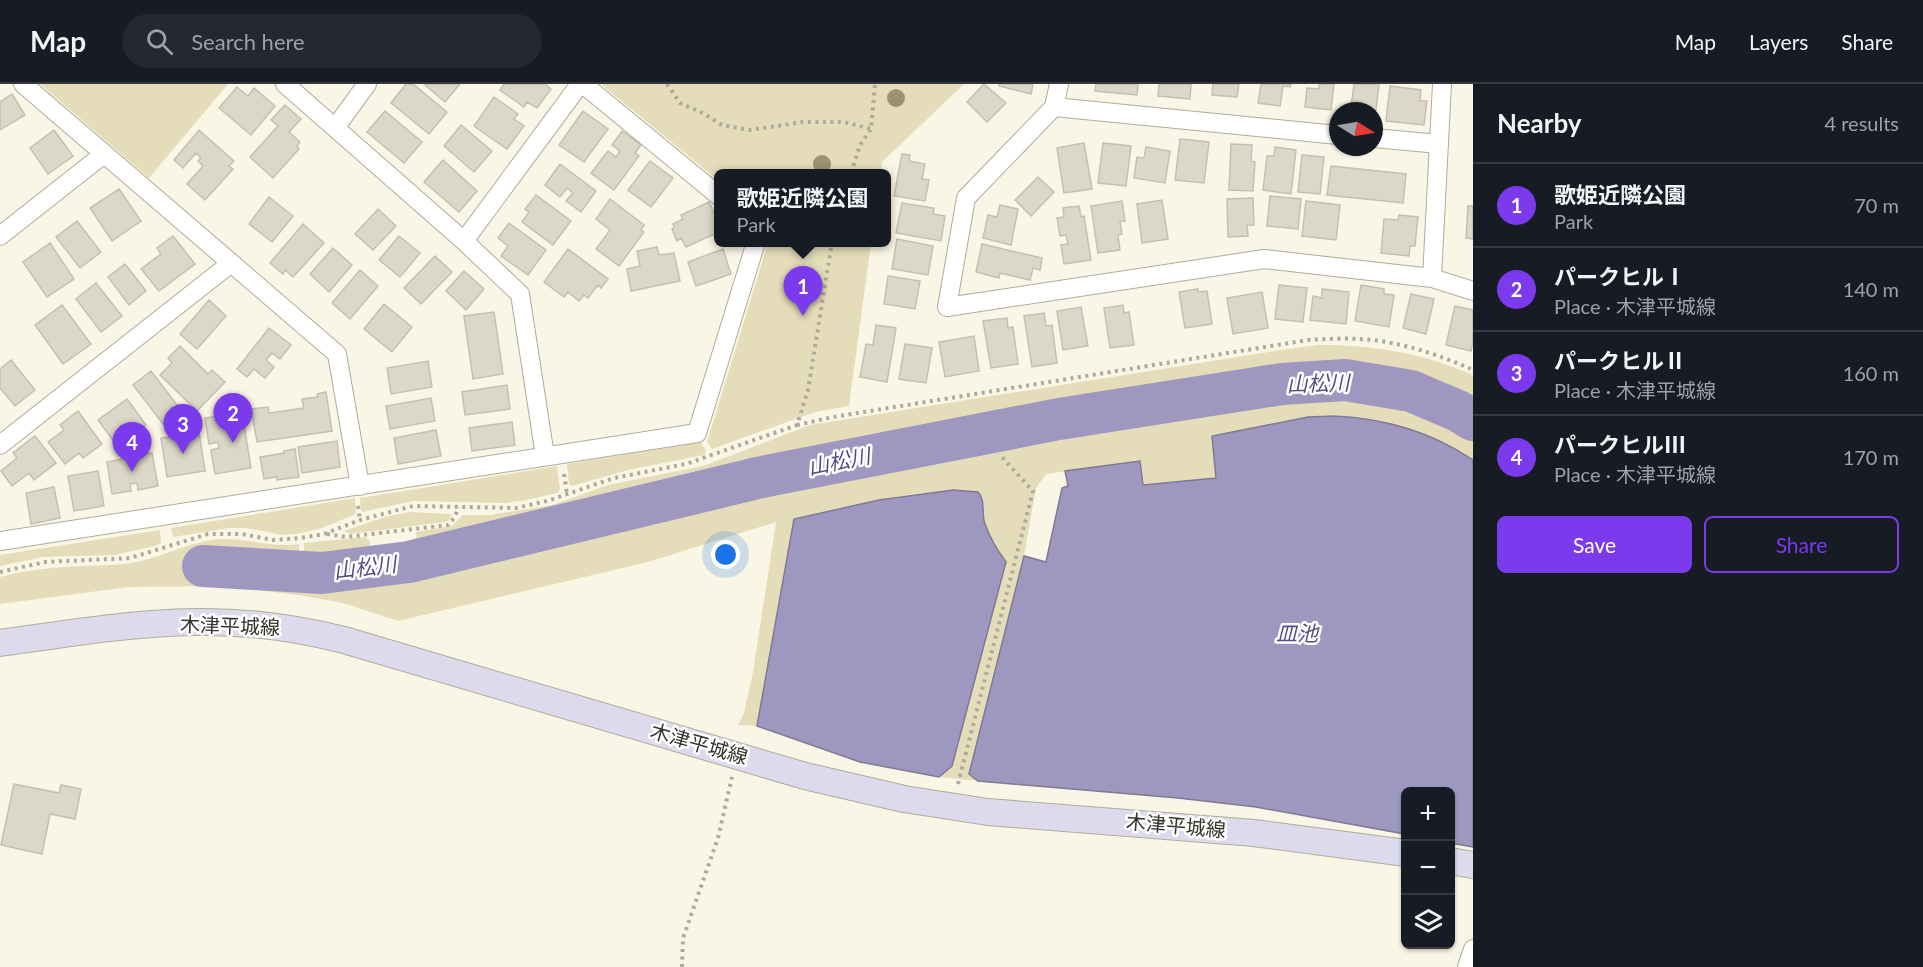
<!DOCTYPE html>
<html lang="en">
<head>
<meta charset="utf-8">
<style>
	body { margin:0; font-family:Lato,"Noto Sans JP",sans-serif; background:#242831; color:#f1f3f6 }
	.controls { position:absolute; right:18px; bottom:18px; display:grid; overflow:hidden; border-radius:9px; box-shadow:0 2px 4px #0004 }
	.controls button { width:54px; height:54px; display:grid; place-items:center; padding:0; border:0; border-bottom:2px solid #363941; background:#171b24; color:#f1f3f6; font:30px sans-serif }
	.compass { position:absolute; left:1329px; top:18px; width:54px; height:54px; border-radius:50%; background:#171b24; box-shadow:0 2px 4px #0004; rotate:101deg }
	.you { position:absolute; left:726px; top:471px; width:21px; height:21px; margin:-15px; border:4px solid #fff; border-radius:50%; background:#1a73e8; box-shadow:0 0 0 9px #1a73e833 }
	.badge { display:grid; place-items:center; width:39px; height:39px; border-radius:50%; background:#7c3aed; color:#fff; font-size:20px; font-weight:700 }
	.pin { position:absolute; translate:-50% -50px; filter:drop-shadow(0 2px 3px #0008) }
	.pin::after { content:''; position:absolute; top:32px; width:21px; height:18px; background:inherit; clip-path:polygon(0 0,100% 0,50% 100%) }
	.popup { position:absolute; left:714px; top:85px; width:177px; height:78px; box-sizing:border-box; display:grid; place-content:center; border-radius:9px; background:#171b24; filter:drop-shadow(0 2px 4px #0005); font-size:20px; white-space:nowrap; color:#9ea1a6 }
	.popup b { font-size:22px; color:#f1f3f6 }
	.popup::after { content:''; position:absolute; left:50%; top:100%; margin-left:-12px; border:12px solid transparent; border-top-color:#171b24 }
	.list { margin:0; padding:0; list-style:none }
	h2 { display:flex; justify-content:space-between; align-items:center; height:78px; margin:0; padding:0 24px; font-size:26px }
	h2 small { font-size:20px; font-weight:400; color:#9ea1a6 }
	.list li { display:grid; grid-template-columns:39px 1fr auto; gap:18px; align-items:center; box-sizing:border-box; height:84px; padding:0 24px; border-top:2px solid #363941 }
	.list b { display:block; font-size:22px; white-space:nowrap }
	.list p { margin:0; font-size:20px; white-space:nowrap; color:#9ea1a6 }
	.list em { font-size:20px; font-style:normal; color:#9ea1a6 }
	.actions { display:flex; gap:12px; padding:18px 24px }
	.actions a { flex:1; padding:14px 0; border:2px solid #7c3aed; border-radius:9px; text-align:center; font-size:21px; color:#7c3aed }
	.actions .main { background:#7c3aed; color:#fff }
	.icon { flex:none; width:33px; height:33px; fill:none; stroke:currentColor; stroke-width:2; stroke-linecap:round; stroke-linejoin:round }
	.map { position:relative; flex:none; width:1473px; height:883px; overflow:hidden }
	header { display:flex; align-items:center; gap:36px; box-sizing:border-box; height:84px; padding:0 30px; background:#171b24; border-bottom:2px solid #363941 }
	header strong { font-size:28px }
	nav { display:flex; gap:33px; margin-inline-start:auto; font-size:21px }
	.search { width:420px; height:54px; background:#242831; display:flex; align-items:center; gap:15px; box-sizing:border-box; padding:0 21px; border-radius:33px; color:#9ea1a6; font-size:22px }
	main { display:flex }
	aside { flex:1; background:#171b24 }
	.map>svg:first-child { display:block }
	.green { fill:#e5ddb9 }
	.water { fill:#9e98c1; stroke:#7e7a94; stroke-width:1.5 }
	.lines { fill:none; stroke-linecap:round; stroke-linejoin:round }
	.river { stroke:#9e98c1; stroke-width:42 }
	.building { fill:#dcd8c7; stroke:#c4c0af; stroke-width:1.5 }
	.street-casing { stroke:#afac9b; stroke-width:20 }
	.secondary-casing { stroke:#afac9b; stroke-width:28 }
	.path { stroke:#adaa9d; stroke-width:4; stroke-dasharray:3 4.5; stroke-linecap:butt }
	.street { stroke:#fff; stroke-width:18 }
	.secondary { stroke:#dddaed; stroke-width:26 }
	.tree { fill:#9c946f }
	.labels { text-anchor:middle; stroke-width:5; stroke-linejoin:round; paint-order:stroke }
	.street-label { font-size:20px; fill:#35332c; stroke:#fff }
	.water-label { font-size:21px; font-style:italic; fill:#574c84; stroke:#fff }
</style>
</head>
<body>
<header>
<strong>Map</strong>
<div class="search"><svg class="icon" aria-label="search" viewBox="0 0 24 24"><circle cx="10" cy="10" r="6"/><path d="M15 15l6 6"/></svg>Search here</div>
<nav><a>Map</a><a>Layers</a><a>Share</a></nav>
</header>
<main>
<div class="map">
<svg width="1473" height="883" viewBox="0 0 1473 883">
	<rect width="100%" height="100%" fill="#faf6e5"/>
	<!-- green -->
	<path class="green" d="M 40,0 L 228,0 L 149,94 Z
		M 603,0 L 964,0 L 882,78 L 881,89 L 719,89 L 719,97 L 603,2 Z
		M 768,159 L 871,159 L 849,322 L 815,328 L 712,365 L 707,358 Z
		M 1319,261 C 1374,261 1423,269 1473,291 L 1473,319 C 1412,290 1358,281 1291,286 L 1009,333 L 816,367 L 815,371 C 745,387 674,404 603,422 C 505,448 406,475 304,477 L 304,459 L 365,453 L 370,457 L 370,465 L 417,462 L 416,448 L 452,442 L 463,431 L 490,431 L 552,421 L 608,401 L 703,382 L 810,341 L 1287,265 Z
		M 1322,309 C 1376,310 1426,321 1473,349 L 1473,376 C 1425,344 1366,326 1307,333 C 1276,337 1244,345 1213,352 L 1216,394 L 1143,401 L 1140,377 L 1046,390 L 1036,404 L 1024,472 L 969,690 L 978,697 L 939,693 L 952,682 L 1006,478 C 997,466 990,454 985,440 C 981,430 986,416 978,408 C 917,403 853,422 794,435 L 757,642 L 738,641 L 744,629 L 753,588 L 776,438 L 648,478 L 398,537 L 343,519 L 304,512 L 228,502 L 129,503 L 0,520 L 0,493 C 29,485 57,483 86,482 C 102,481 117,481 132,479 C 163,473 190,457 221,455 C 247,454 273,464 299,460 L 299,476 L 198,473 L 198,492 L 324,498 L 431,484 L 555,456 L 770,402 L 820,392 L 822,394 L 1071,347 L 1073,351 L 1094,347 L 1100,342 L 1291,311 Z
		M 701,358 L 706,367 L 704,371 L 628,386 L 572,402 L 569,400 L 567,380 Z
		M 557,382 L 560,405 L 558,409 L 521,417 L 504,419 L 414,417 L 362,428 L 361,427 L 360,414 Z
		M 355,414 L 356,430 L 322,444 L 297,450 L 282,451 L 246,444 L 229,444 L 173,453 L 171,444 Z
		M 410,428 L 452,430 L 449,436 L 445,438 L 350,450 L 344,447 L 388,432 Z
		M 160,446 L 161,459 L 155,462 L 115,471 L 43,473 L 0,482 L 0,471 Z"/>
	<!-- water -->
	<path class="water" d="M 1333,332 C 1385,334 1430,347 1473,376 L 1473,763 L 1451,759 L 1450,708 L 1406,708 L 1405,750 L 1256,723 L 1178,714 L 978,697 L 969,690 L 1024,472 L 1046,478 L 1062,404 L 1068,402 L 1065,387 L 1140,377 L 1143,401 L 1216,394 L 1212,352 L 1308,333 Z
		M 953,406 L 978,408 C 986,416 981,430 985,440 C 990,454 997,466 1006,478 L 952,682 L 939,693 L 860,678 L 757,642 L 794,435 L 879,416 Z"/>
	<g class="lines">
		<!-- river -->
		<path class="river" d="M 203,482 L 322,489 L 409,478 L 762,393 L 1059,335 L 1282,300 L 1345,296 L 1411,307 L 1458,327 L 1473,336"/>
	</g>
	<!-- building -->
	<path class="building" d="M 406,0 L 413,0 L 447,28 L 429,50 L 391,19 Z
		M 424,0 L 460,0 L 445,18 Z
		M 504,0 L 545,0 L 551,5 L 537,24 L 527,18 L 524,23 L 500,6 Z
		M 984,0 L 1006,19 L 987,38 L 967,18 Z
		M 999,0 L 1033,0 L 1031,10 L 999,2 Z
		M 1096,0 L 1138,0 L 1137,11 L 1095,7 Z
		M 1159,0 L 1191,0 L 1190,15 L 1158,12 Z
		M 1213,0 L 1239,0 L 1237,13 L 1212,11 Z
		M 1261,0 L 1291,0 L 1290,3 L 1283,2 L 1280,22 L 1258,19 Z
		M 1319,0 L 1334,0 L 1331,26 L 1305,23 L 1307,4 L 1319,5 Z
		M 1354,0 L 1379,0 L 1376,26 L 1351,24 Z
		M 1390,2 L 1421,6 L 1420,17 L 1427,17 L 1424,41 L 1386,37 Z
		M 237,3 L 248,12 L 254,4 L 275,22 L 251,51 L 219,24 Z
		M 12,10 L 25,31 L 0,46 L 0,18 Z
		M 494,13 L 518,30 L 514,35 L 524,42 L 507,65 L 474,42 Z
		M 285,21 L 301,35 L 289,48 L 300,58 L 297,62 L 299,65 L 273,94 L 250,73 L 278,42 L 271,36 Z
		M 385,27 L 422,58 L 404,79 L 367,48 Z
		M 583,27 L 608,45 L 584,78 L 559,61 Z
		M 461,41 L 492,67 L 474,88 L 444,62 Z
		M 54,46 L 73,72 L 48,90 L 30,64 Z
		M 199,46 L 234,77 L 229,82 L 233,85 L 205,116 L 187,100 L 203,82 L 198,77 L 201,74 L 196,69 L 183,84 L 174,76 Z
		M 622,47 L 641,61 L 635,69 L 639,72 L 614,106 L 591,89 L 608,67 L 616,73 L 620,67 L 612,61 Z
		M 1180,55 L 1209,58 L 1204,99 L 1175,96 Z
		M 1084,59 L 1092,105 L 1064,109 L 1057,64 Z
		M 1103,59 L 1131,62 L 1126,102 L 1098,99 Z
		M 1231,60 L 1252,61 L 1251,77 L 1255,78 L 1253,107 L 1229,106 Z
		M 1146,63 L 1170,67 L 1165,99 L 1134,94 L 1137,73 L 1144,74 Z
		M 1275,63 L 1296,66 L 1291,110 L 1263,106 L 1267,72 L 1274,72 Z
		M 902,70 L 910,71 L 909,77 L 925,80 L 922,95 L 929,96 L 925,117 L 894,112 Z
		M 1302,71 L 1324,73 L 1320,110 L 1298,108 Z
		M 443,76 L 477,107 L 459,128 L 424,98 Z
		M 650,77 L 673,94 L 651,123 L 628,106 Z
		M 560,80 L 596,107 L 581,128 L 566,117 L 573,109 L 567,104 L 560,113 L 545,101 Z
		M 1331,82 L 1406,90 L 1403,119 L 1327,111 Z
		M 1038,93 L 1054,108 L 1031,132 L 1015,116 Z
		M 119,105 L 141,137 L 112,157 L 90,124 Z
		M 536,111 L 571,137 L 553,161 L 522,138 L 529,128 L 525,125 Z
		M 1270,112 L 1301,115 L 1298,145 L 1267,142 Z
		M 269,113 L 293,132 L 272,158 L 249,140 Z
		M 1253,114 L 1254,141 L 1247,141 L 1248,152 L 1228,153 L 1227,115 Z
		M 610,115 L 644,141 L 641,146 L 644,148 L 619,182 L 596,165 L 610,146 L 596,135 Z
		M 1162,116 L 1168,155 L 1142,159 L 1137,120 Z
		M 1122,117 L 1125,137 L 1120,137 L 1122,150 L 1118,151 L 1120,166 L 1098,169 L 1091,122 Z
		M 1306,117 L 1340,121 L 1336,156 L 1302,152 Z
		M 709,118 L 719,139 L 719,148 L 686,163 L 681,154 L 677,157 L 672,145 L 674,144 L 673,140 L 683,135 L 681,131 Z
		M 902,119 L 934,124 L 933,130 L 945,132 L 941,157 L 896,149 Z
		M 1000,121 L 1018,125 L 1011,161 L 983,154 L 988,131 L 997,133 Z
		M 1079,122 L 1081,133 L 1084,132 L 1091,176 L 1064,180 L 1061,161 L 1068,160 L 1066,151 L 1060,152 L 1057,134 L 1064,133 L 1063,124 Z
		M 1468,122 L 1473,122 L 1473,155 L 1466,154 Z
		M 378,125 L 396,142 L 373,166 L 355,150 Z
		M 1399,131 L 1418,133 L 1415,162 L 1410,162 L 1409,172 L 1381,169 L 1384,135 L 1398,136 Z
		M 77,137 L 101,168 L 80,184 L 56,153 Z
		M 509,139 L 546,166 L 528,191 L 501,172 L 508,162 L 498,154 Z
		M 303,140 L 324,159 L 293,193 L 285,186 L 283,190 L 270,179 Z
		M 173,152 L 195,180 L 159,207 L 141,185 L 161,170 L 157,164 Z
		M 399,152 L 420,169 L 400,193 L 379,176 Z
		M 897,155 L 933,162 L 928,191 L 892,185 Z
		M 50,159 L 74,195 L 47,213 L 23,178 Z
		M 982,160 L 1042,174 L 1040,186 L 1033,184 L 1030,196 L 1000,189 L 999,194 L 976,188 Z
		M 657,163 L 659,171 L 674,169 L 680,197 L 631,207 L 627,185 L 640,182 L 637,167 Z
		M 333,164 L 352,181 L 329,208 L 310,190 Z
		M 568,165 L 608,195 L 601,204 L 598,201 L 588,214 L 584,211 L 579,217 L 568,208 L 564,213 L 544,198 Z
		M 723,165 L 731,190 L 696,202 L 688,178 Z
		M 435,172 L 452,188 L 421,220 L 404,204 Z
		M 125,180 L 146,207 L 129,221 L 108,193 Z
		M 360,186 L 378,202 L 350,235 L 332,219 Z
		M 464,187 L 484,205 L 466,226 L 446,207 Z
		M 888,192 L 920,197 L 915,225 L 884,220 Z
		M 96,199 L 122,232 L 101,248 L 76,215 Z
		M 1279,201 L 1307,204 L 1303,238 L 1275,235 Z
		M 1361,201 L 1384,205 L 1384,210 L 1394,211 L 1389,243 L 1355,237 Z
		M 1198,205 L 1198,208 L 1207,207 L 1212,240 L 1185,244 L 1179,208 Z
		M 1322,205 L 1349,208 L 1346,240 L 1310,236 L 1313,212 L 1322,214 Z
		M 1262,208 L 1268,244 L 1233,250 L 1227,214 Z
		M 1411,210 L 1434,215 L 1426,250 L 1403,244 Z
		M 209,216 L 226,232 L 197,265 L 180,250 Z
		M 384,220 L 412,243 L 392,268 L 364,245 Z
		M 62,221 L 91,260 L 63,280 L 35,241 Z
		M 1123,221 L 1124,229 L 1129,228 L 1134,261 L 1110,264 L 1104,224 Z
		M 1455,222 L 1473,226 L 1473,258 L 1471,267 L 1446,261 Z
		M 1081,223 L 1088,262 L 1063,266 L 1057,227 Z
		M 494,228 L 503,290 L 473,295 L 464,232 Z
		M 1044,229 L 1046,242 L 1052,241 L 1057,279 L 1032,283 L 1024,232 Z
		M 1007,234 L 1008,244 L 1013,243 L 1018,280 L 991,284 L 983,237 Z
		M 876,241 L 896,244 L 887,298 L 860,293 L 866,260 L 873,261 Z
		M 269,244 L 291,261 L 280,275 L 272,269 L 266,276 L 274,283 L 265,294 L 254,285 L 247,293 L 237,285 Z
		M 974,252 L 979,287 L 945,293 L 939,258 Z
		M 905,260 L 932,264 L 926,299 L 899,295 Z
		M 180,262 L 208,290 L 212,286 L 225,298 L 197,327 L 160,291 L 172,279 L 168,274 Z
		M 11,276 L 35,306 L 15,322 L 0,304 L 0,285 Z
		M 428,277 L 432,303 L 391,310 L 387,284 Z
		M 151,287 L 181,326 L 163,340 L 133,301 Z
		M 507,301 L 510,325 L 465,331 L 462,308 Z
		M 326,308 L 332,347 L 257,358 L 251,325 L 268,323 L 269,329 L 304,324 L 302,315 L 318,313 L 317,310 Z
		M 431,314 L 435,337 L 390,345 L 386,322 Z
		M 127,315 L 146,341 L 117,362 L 98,336 Z
		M 78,327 L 102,360 L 83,374 L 79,369 L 65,380 L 48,358 L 64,346 L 60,341 Z
		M 242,328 L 251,384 L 215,390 L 211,366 L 219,364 L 218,358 L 209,360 L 205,334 Z
		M 512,338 L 515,361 L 472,367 L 469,344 Z
		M 436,346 L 441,372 L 398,380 L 394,354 Z
		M 199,348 L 205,387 L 167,393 L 161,354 Z
		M 35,352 L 56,379 L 34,396 L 29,389 L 12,402 L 1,387 L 17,374 L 13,369 Z
		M 337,357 L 340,383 L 302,389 L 298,363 Z
		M 295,365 L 299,393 L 277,396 L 277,393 L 264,395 L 260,373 L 284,369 L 284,367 Z
		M 152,369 L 158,402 L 138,406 L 137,399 L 130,400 L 131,407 L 112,410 L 107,378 Z
		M 98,387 L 104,422 L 74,427 L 68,392 Z
		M 54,403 L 60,434 L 31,440 L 26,409 Z
		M 14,700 L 59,709 L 61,701 L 81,705 L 75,735 L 50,730 L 42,770 L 1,761 Z"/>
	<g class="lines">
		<defs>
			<path id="street" d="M 23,0 L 337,270 L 360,402
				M 285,0 L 464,157 L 520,210 L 545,372
				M 583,0 L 719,112
				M 1059,0 L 1054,23 L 966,114 L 947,223 L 1264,175 L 1432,194 L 1473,207
				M 1054,23 L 1338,51
				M 335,44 L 367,0
				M 1374,54 L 1439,60
				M 0,152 L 104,70
				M 464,157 L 580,0
				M 1432,194 L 1442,0
				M 0,361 L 230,180
				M 0,457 L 697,349 L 756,158
				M 1467,883 L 1473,865"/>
			<path id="secondary" d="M 0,559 C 64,550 130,539 195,538 C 246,537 296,544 344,556 L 805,692 L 904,715 L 988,728 L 1254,749 L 1406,769
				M 1450,777 L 1473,781"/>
		</defs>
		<!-- street casing -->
		<use href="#street" class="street-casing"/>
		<!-- secondary casing -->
		<use href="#secondary" class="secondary-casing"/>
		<!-- path -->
		<path class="path" d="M 667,0 L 680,19 L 703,29 L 722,41 L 750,46 L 803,38 L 844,38 L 871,45
			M 851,89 L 860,61 L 871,45 L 875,0
			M 797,341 L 833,333 L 1308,256 C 1325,255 1343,254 1360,255 C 1398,257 1438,270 1473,286
			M 564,390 L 567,410
			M 358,422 L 360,436
			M 327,450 L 346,453 L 448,441 L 455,433 L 458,423
			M 0,488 L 45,478 L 130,474 L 208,450 L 242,450 L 273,456 L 301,454 L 324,450 L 360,436 L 413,422 L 516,424 L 547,417 L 614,394 L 686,380 L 797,341 L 808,306 L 832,158
			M 958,700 L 1033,407 L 999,370
			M 682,883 L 683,854 L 718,754 L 732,693"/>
		<!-- street -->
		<use href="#street" class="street"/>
		<!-- secondary -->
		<use href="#secondary" class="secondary"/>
	</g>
	<!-- trees -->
	<g class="tree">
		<circle cx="896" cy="14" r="9"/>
		<circle cx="822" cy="80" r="9"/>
	</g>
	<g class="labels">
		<!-- street labels -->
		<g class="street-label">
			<text transform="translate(230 542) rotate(2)" y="7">木津平城線</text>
			<text transform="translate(699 660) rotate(16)" y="7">木津平城線</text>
			<text transform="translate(1176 742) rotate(5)" y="7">木津平城線</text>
		</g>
		<!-- water labels -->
		<g class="water-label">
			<text transform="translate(1318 300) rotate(-2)" y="7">山松川</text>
			<text transform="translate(839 378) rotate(-11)" y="7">山松川</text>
			<text transform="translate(365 484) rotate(-7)" y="7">山松川</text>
			<text x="1297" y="557">皿池</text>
		</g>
	</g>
</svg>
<div class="controls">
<button>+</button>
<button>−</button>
<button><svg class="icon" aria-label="layers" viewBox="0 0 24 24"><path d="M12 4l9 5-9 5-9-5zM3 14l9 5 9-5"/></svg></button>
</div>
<svg class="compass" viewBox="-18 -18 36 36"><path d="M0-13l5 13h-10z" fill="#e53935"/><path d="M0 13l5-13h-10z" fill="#9ea1a6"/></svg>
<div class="you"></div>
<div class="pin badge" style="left:803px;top:232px">1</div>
<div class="popup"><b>歌姫近隣公園</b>Park</div>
<div class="pin badge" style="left:233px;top:359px">2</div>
<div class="pin badge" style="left:183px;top:370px">3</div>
<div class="pin badge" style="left:132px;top:388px">4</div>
</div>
<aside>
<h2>Nearby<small>4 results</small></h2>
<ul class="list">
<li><span class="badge">1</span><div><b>歌姫近隣公園</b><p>Park</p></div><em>70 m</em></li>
<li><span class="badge">2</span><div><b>パークヒルⅠ</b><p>Place · 木津平城線</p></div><em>140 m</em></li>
<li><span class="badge">3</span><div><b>パークヒルⅡ</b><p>Place · 木津平城線</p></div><em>160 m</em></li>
<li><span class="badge">4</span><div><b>パークヒルⅢ</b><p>Place · 木津平城線</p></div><em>170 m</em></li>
</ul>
<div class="actions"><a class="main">Save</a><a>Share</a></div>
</aside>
</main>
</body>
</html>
